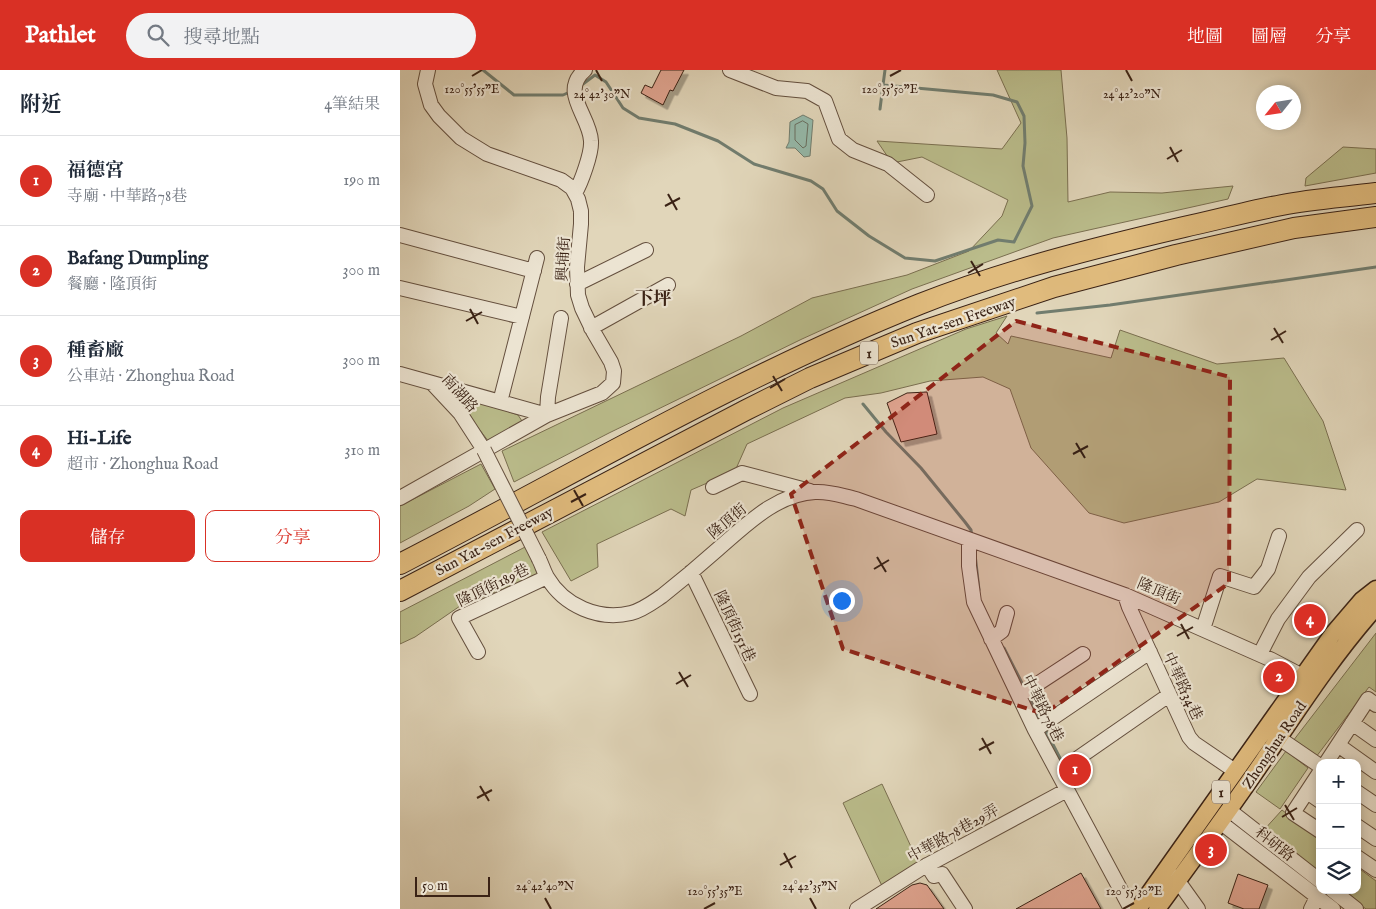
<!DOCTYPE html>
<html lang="zh-TW">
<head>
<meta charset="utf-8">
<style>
	body { margin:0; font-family:"IM FELL English","Noto Serif TC",serif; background:#f2f2f3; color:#1f2937 }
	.controls { position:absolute; right:15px; bottom:15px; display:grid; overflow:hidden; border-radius:10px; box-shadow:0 2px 8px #0003 }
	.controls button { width:45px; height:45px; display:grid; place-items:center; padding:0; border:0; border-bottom:1px solid #e0e1e3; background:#fff; color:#1f2937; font:25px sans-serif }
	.compass { position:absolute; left:856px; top:15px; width:45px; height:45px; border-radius:50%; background:#fff; box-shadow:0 2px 8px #0003; rotate:240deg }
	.scale { position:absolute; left:15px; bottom:12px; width:75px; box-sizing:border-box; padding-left:5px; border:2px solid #3a2215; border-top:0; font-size:14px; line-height:18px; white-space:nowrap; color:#3a2215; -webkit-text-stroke:4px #ece4d2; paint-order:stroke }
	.you { position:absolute; left:441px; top:530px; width:18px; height:18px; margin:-12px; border:4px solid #fff; border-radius:50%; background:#1a73e8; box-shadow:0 0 0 8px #1a73e833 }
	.badge { display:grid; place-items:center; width:32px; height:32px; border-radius:50%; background:#d93025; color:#fff; font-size:16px; font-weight:700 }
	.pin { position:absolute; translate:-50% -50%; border:2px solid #fff; box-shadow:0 1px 5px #0006 }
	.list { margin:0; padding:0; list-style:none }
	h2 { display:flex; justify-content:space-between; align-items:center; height:65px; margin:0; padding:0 20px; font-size:21px }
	h2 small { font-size:16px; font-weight:400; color:#747a83 }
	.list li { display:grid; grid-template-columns:32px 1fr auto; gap:15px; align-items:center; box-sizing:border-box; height:90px; padding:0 20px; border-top:1px solid #e0e1e3 }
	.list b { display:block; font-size:19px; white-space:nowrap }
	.list p { margin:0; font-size:16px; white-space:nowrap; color:#747a83 }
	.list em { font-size:16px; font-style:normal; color:#747a83 }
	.actions { display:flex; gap:10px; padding:15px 20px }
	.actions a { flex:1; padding:11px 0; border:1px solid #d93025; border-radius:10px; text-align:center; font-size:18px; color:#d93025 }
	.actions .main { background:#d93025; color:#fff }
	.icon { flex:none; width:28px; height:28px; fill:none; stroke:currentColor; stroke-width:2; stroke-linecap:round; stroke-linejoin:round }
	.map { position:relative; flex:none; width:976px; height:839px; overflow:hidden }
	header { display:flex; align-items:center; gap:30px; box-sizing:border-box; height:70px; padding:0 25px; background:#d93025; color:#fff }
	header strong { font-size:24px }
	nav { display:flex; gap:28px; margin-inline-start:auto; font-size:18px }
	.search { width:350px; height:45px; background:#f2f2f3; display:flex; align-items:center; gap:12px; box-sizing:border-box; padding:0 18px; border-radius:28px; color:#747a83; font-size:19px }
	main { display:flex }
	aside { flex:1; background:#fff }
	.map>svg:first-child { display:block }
	.green { fill:#babc8b; stroke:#7a6f50 }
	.water { fill:#95baab; stroke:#717d6f }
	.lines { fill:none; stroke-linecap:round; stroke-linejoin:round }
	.shore { stroke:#686e60; stroke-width:1 }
	.stream { stroke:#717d6f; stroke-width:3 }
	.building { fill:#e1a591; stroke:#3a2215; filter:url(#shadow) }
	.minor-casing { stroke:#644f3e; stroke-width:16 }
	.major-casing { stroke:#3a2215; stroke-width:19 }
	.highway-casing { stroke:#3a2215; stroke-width:22 }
	.minor { stroke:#ece4d2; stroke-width:14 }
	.major { stroke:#e0bb7d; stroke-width:16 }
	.highway { stroke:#e0bb7d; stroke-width:20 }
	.minor-bridge-casing { stroke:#644f3e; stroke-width:16; stroke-linecap:butt }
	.minor-bridge { stroke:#ece4d2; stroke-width:14 }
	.marked { fill:#8f2418; fill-opacity:0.2; stroke:#8f2418; stroke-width:4; stroke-dasharray:10 6; stroke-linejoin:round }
	.ticks { fill:none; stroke:#3a2215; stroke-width:2 }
	.labels { text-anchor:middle; stroke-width:4.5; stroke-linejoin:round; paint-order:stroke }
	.shield { fill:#ece4d2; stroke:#6f5c4e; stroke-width:1 }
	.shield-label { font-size:14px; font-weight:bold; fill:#3a2215 }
	.street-label { font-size:15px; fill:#3a2215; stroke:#ece4d2 }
	.quarter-label { font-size:18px; font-weight:bold; fill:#3a2215; stroke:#ece4d2 }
	.ticks-label { font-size:12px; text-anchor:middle; fill:#3a2215; stroke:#ece4d2; stroke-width:4.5; stroke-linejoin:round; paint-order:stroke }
</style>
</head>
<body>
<header>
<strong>Pathlet</strong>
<div class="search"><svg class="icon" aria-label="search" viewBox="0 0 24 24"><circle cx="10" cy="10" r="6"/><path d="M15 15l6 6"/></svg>搜尋地點</div>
<nav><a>地圖</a><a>圖層</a><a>分享</a></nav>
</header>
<main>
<aside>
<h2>附近<small>4筆結果</small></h2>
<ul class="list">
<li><span class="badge">1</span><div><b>福德宮</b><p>寺廟 · 中華路78巷</p></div><em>190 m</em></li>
<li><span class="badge">2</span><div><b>Bafang Dumpling</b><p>餐廳 · 隆頂街</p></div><em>300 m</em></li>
<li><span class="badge">3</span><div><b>種畜廠</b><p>公車站 · Zhonghua Road</p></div><em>300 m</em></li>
<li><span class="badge">4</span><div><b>Hi-Life</b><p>超市 · Zhonghua Road</p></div><em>310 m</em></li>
</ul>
<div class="actions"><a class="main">儲存</a><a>分享</a></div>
</aside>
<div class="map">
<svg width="976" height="839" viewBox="0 0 976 839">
	<defs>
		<filter id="shadow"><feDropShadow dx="4.5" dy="4.5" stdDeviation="0" flood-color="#0004"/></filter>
	</defs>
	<rect width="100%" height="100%" fill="#e1d6ba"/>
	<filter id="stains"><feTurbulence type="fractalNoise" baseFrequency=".004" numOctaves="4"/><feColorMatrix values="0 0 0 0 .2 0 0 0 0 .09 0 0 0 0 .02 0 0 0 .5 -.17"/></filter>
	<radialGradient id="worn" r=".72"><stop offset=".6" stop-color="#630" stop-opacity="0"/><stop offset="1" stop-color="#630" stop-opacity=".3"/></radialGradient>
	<!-- green -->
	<path class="green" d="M 597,0 L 661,0 L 667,68 L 668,132 L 710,122 L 762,123 L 833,116 L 828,129 L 653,168 L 512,219 L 402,269 L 209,363 L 114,412 L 102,381 L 341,266 L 412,228 L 507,205 L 569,181 L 602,146 L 608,130 L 522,87 L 492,93 L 477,71 L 602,79 L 621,53 Z
		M 943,77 L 976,79 L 976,103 L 905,116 L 906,108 Z
		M 607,246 L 596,263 L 608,274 L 611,266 L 711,288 L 720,260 L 817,294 L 884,288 L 923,351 L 946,420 L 857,409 L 819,432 L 724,453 L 689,443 L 631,378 L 610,319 L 583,307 L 530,311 L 481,323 L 445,328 L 347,374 L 335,401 L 291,420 L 285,446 L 271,439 L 197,474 L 198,497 L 171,511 L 142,462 L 383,338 L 566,259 Z
		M 64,326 L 118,345 L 122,351 L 89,372 L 60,334 L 60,328 Z
		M 81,394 L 95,419 L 69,436 L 0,473 L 0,436 Z
		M 127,476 L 138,505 L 60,536 L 15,567 L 0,574 L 0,542 Z
		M 976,563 L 976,622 L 969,617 L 916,687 L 893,671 Z
		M 886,681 L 908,698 L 880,739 L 856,722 Z
		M 482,714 L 519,794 L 483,818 L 443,733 Z
		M 882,740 L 920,769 L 920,804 L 863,761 Z
		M 957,797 L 976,811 L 976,839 L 966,839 L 941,820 L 957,820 Z"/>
	<!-- water -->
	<path class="water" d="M 403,45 L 413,50 L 410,86 L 404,87 L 395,78 L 386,78 L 389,72 L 390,52 Z"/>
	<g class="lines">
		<!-- shore -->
		<path class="shore" d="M 403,51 L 408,54 L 406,76 L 403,78 L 395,70 L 395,55 Z"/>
		<!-- stream -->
		<path class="stream" d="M 83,0 L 114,25 L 163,25 L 172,21
			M 183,14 L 195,5 L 206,12 L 223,38 L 239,48 L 275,54 L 318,71 L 354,94 L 411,111 L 423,119 L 437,141 L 469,166 L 505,188 L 535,191 L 598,170 L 614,172 L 632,136 L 623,96 L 625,73 L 624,46 L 617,32 L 593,25 L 483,15 L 485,0
			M 480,39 L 483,15
			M 637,243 L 710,235 L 976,197
			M 463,334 L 486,362 L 521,398 L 565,452 L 571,460 L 572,466
			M 575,484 L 579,520
			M 604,578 L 624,617
			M 628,625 L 641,651
			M 645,659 L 662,692"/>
	</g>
	<!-- building -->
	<path class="building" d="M 261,0 L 284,0 L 273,21 L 270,20 L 263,35 L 241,23 L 245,15 L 252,18 Z
		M 527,322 L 537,364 L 501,372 L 487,333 L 507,323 Z
		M 681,803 L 701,839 L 616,839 Z
		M 838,804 L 868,815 L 859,839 L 844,839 L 828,833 Z
		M 520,813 L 527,815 L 544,839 L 476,839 L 512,815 Z"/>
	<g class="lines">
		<defs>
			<path id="minor" d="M 330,0 L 376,18 L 407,21 L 425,31 L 439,69 L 453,80 L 488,94 L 527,125
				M 175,123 C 181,113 192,83 191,71 C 190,46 159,22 185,0
				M 0,165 L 134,201
				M 177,214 L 246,180
				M 0,218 L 122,247
				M 191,258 L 268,215
				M 0,304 L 147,345
				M 32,313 L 60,343 L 84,380
				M 100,332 L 137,188
				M 147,345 L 148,327 L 161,248
				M 313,417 L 342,403 L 410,421
				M 0,428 L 147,345 L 202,323 L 213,313 L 214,301 L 211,292 L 193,261 L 182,238 L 178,225 L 177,197 L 181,154 L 181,141 L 178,129 L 172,118 L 161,110 L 87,84 L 61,68 L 39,46 L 31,35 L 25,14 L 28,0
				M 569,470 L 569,496 L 574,532 L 635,660 L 731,839
				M 139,489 C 142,495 144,502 147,507 C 164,536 199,551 231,543 C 243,540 253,532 262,526 C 281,511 300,495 318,479 C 346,455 376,424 415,422 C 430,421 442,426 456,429 L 725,525 L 872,590 L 912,611
				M 291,502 L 350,624
				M 725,525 L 729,537 L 789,667 L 794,673 L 835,701
				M 803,559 L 820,506 L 854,517 L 868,499 L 879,466
				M 591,569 L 602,561 L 607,543
				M 78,582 L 59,548 L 147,507
				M 860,584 L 878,549 L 909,507 L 957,460
				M 619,626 L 683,584
				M 952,653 L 976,670
				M 635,660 L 750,582
				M 879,668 L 920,696
				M 938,675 L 976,702
				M 926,693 L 968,629 L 976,635
				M 658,702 L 769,625
				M 920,702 L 893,743 L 920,761
				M 907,722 L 920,731
				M 957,722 L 976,735
				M 829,740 L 920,811
				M 820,752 L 933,839
				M 957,756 L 976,769
				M 957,787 L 976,800
				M 527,795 L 534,806 L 542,804 L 565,839
				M 770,804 L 778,811 L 798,839
				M 932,820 L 956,839
				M 457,839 L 520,799 L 667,720
				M 911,839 L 917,827"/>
			<path id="major" d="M 738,839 L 932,565 L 962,530 L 976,519
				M 757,839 C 793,790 829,741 863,691 C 899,638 934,584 976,537"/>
			<path id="highway" d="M 0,494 C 172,405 340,306 520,234 C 606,200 694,178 784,157 C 816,150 849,141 882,135 C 912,129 945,127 976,123
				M 0,521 L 346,340 L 410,308 L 517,263 L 654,217 L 776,185 L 894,158 L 976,147"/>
		</defs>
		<!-- minor casing -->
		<use href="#minor" class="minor-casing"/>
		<!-- major casing -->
		<use href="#major" class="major-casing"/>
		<!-- highway casing -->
		<use href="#highway" class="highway-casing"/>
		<!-- minor -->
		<use href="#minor" class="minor"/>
		<!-- major -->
		<use href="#major" class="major"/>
		<!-- highway -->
		<use href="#highway" class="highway"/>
		<defs>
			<path id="minor-bridge" d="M 84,380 L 139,489"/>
		</defs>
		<!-- minor-bridge casing -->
		<use href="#minor-bridge" class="minor-bridge-casing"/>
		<!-- minor-bridge -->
		<use href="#minor-bridge" class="minor-bridge"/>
	</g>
	<!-- marked area -->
	<path class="marked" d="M 616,251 L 830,307 L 829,513 L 644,644 L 443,579 L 391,424 Z"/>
	<!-- ticks -->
	<path class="ticks" d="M 196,0 L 202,11M 726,0 L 732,11M 72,6 L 82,0M 490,6 L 501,0M 770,77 L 778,92M 767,89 L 782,80M 268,124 L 277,140M 265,136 L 280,128M 571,191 L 580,206M 568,203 L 583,194M 70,239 L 78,254M 66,251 L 82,242M 874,258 L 883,273M 871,270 L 886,261M 373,306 L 382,321M 370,318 L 385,309M 676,373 L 685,388M 673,384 L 688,376M 174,420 L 183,436M 171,432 L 186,424M 477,487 L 486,502M 474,499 L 489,490M 781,554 L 789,569M 777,566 L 793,557M 279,602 L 288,617M 276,614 L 291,605M 582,668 L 591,684M 579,680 L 594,672M 80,716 L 89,731M 77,728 L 92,720M 885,735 L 894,750M 882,747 L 897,738M 384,783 L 392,798M 380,795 L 396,786M 145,828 L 151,839M 410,828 L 416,839M 304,839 L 315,833M 723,839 L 734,833"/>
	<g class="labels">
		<!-- shield labels -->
		<g class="shield">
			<rect x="460" y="271.5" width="18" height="23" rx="4"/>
			<rect x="812" y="710.5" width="18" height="23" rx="4"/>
		</g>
		<g class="shield-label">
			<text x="469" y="288">1</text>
			<text x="821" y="727">1</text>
		</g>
		<!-- street labels -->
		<g class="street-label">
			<text transform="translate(163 189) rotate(-87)" y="5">興埔街</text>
			<text transform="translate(553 252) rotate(-19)" y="5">Sun Yat-sen Freeway</text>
			<text transform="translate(60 323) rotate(48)" y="5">南湖路</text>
			<text transform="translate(327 451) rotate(-40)" y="5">隆頂街</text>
			<text transform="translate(94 471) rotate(-28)" y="5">Sun Yat-sen Freeway</text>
			<text transform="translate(93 515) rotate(-26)" y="5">隆頂街189巷</text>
			<text transform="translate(759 521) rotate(23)" y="5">隆頂街</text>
			<text transform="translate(335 556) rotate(65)" y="5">隆頂街151巷</text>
			<text transform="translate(783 616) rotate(65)" y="5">中華路34巷</text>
			<text transform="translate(643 638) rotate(63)" y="5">中華路78巷</text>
			<text transform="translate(874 675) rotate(-56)" y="5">Zhonghua Road</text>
			<text transform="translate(553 763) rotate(-29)" y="5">中華路78巷29弄</text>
			<text transform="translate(875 774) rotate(38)" y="5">科研路</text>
		</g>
		<!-- quarter labels -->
		<g class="quarter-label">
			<text x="253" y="234">下坪</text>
		</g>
	</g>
	<g class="ticks-label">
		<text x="72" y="23">120°55'55"E</text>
		<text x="490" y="23">120°55'50"E</text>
		<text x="202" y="28">24°42'30"N</text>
		<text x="732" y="28">24°42'20"N</text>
		<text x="145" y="820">24°42'40"N</text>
		<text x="410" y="820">24°42'35"N</text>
		<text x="315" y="825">120°55'35"E</text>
		<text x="734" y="825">120°55'30"E</text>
	</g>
	<rect width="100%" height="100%" filter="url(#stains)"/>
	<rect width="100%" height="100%" fill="url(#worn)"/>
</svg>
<div class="controls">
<button>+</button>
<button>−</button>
<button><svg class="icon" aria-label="layers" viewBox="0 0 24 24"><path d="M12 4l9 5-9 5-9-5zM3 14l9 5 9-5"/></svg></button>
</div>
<svg class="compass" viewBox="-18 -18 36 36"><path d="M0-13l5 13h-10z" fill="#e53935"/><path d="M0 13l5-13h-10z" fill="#747a83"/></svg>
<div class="scale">50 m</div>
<div class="you"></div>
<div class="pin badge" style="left:675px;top:700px">1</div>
<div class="pin badge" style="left:879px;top:607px">2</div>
<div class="pin badge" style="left:811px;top:780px">3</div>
<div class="pin badge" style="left:910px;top:550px">4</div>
</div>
</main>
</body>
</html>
